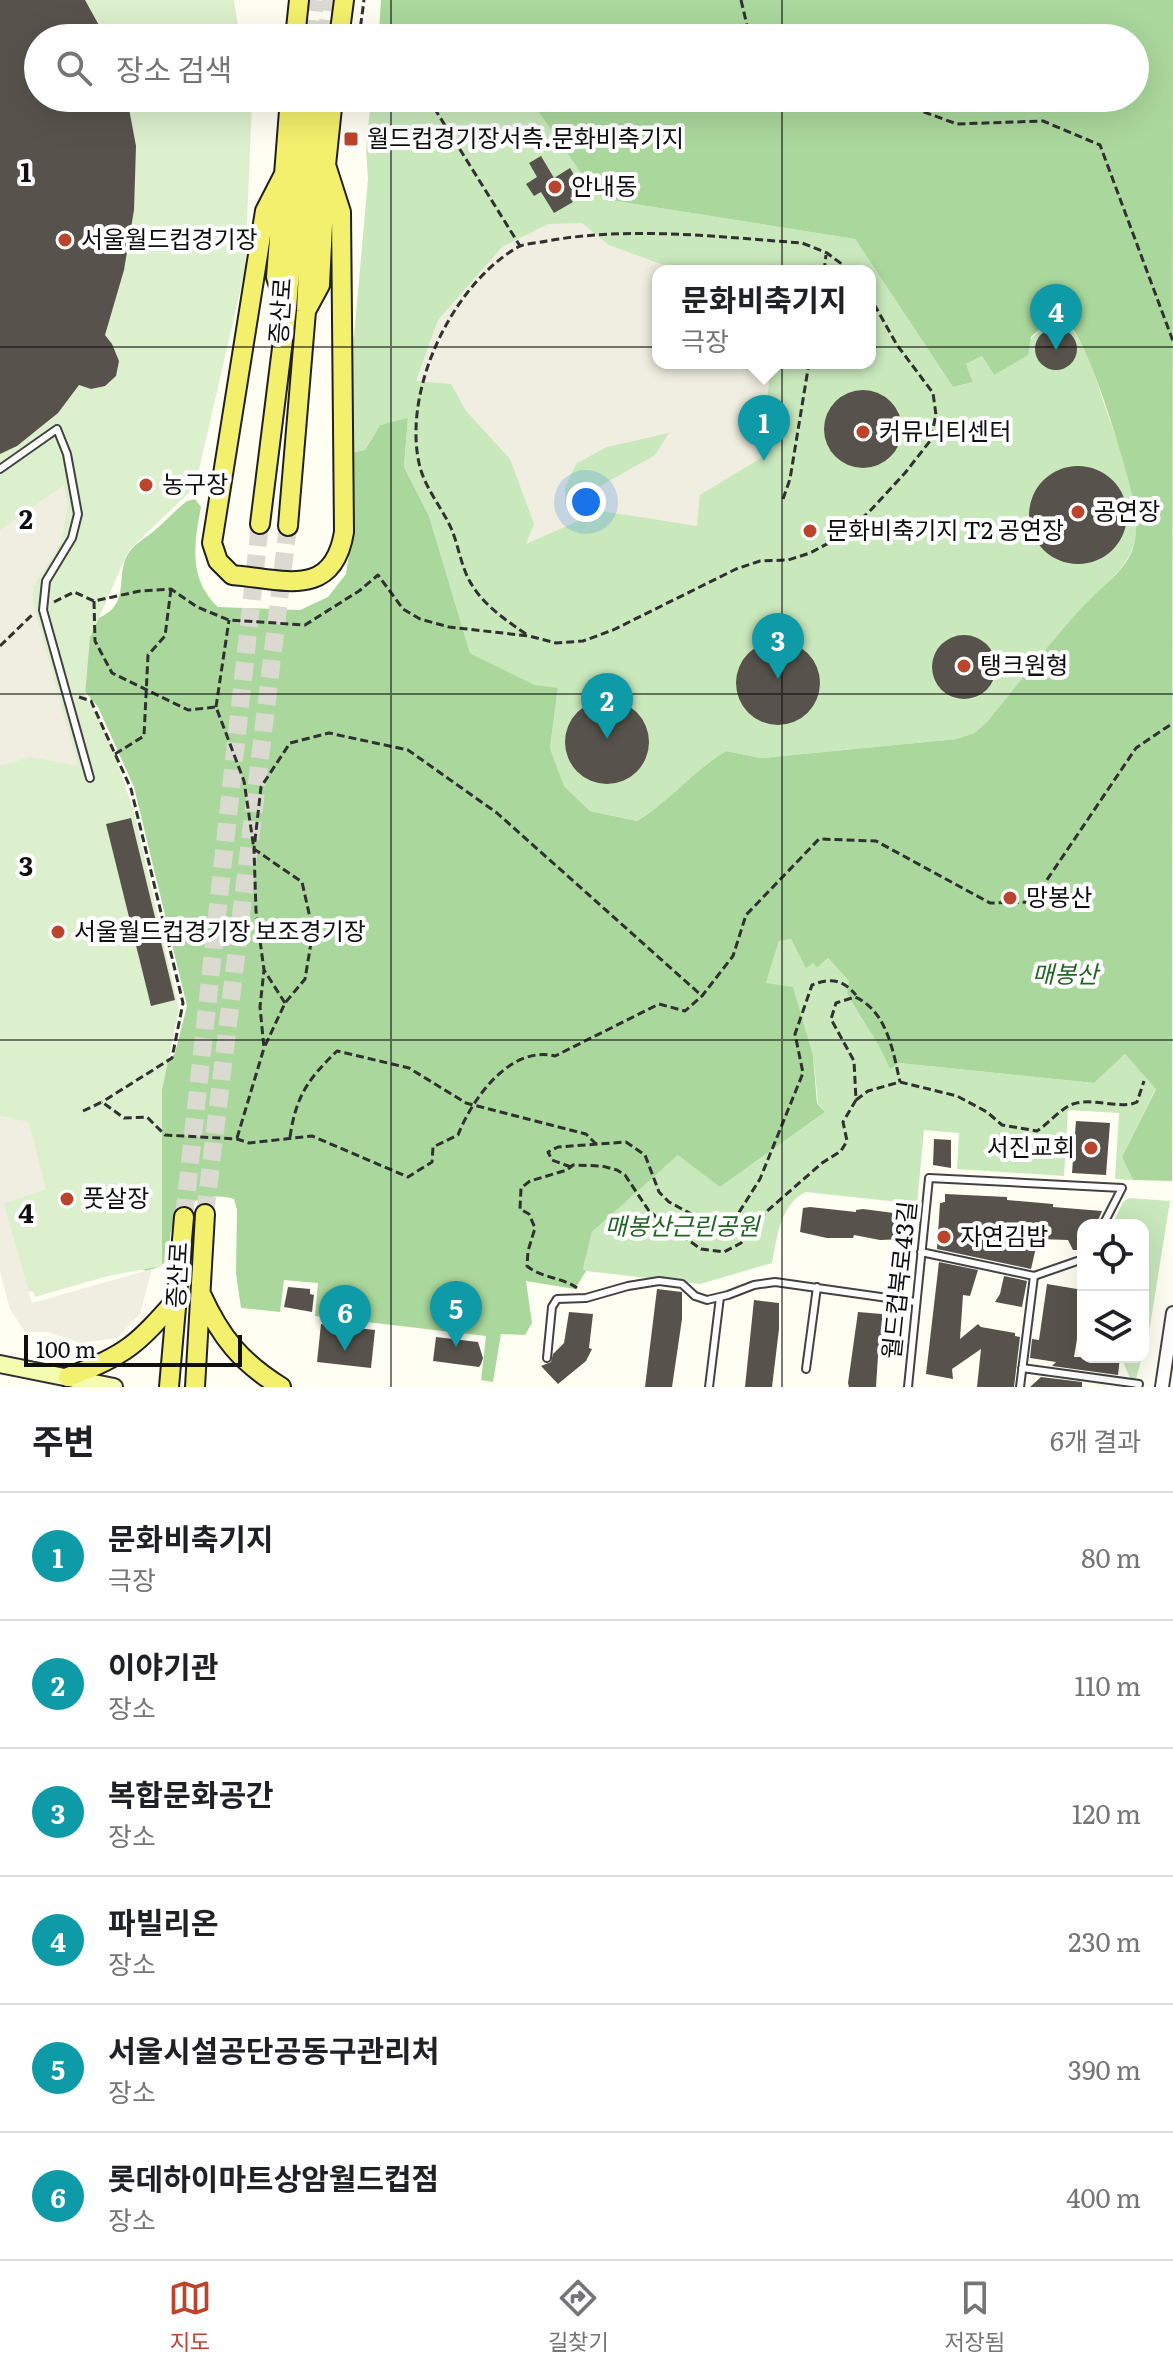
<!DOCTYPE html>
<html lang="ko">
<head>
<meta charset="utf-8">
<style>
	body { margin:0; font-family:Literata,"Noto Sans KR",serif; background:#f2f2f2; color:#202124 }
	.controls { position:absolute; right:24px; bottom:24px; display:grid; overflow:hidden; border-radius:16px; box-shadow:0 8px 32px #0002 }
	.controls button { width:72px; height:72px; display:grid; place-items:center; padding:0; border:0; border-bottom:2px solid #e0e0e0; background:#fff; color:#202124; font:40px sans-serif }
	.scale { position:absolute; left:24px; bottom:20px; width:218px; box-sizing:border-box; padding-left:8px; border:4px solid #0f0f0f; border-top:0; font-size:22px; line-height:28px; white-space:nowrap; color:#0f0f0f; -webkit-text-stroke:6px #fff; paint-order:stroke }
	.you { position:absolute; left:586px; top:502px; width:28px; height:28px; margin:-20px; border:6px solid #fff; border-radius:50%; background:#1a73e8; box-shadow:0 0 0 12px #1a73e833 }
	.badge { display:grid; place-items:center; width:52px; height:52px; border-radius:50%; background:#ba442c; color:#fff; font-size:26px; font-weight:700 }
	.pin { position:absolute; translate:-50% -66px; filter:drop-shadow(0 2px 4px #0008) }
	.pin::after { content:''; position:absolute; top:42px; width:28px; height:24px; background:inherit; clip-path:polygon(0 0,100% 0,50% 100%) }
	.popup { position:absolute; left:652px; top:265px; width:224px; height:104px; box-sizing:border-box; display:grid; place-content:center; border-radius:16px; background:#fff; filter:drop-shadow(0 2px 6px #0005); font-size:26px; white-space:nowrap; color:#757577 }
	.popup b { font-size:30px; color:#202124 }
	.popup::after { content:''; position:absolute; left:50%; top:100%; margin-left:-16px; border:16px solid transparent; border-top-color:#fff }
	.list { margin:0; padding:0; list-style:none }
	h2 { display:flex; justify-content:space-between; align-items:center; height:104px; margin:0; padding:0 32px; font-size:34px }
	h2 small { font-size:26px; font-weight:400; color:#757577 }
	.list li { display:grid; grid-template-columns:52px 1fr auto; gap:24px; align-items:center; box-sizing:border-box; height:128px; padding:0 32px; border-top:2px solid #e0e0e0 }
	.list b { display:block; font-size:30px; white-space:nowrap }
	.list p { margin:0; font-size:26px; white-space:nowrap; color:#757577 }
	.list em { font-size:26px; font-style:normal; color:#757577 }
	.icon { flex:none; width:44px; height:44px; fill:none; stroke:currentColor; stroke-width:2; stroke-linecap:round; stroke-linejoin:round }
	.map { position:relative; flex:none; width:1173px; height:1387px; overflow:hidden }
	.search { position:absolute; background:#fff; box-shadow:0 8px 32px #0002; left:24px; right:24px; top:24px; height:88px; display:flex; align-items:center; gap:20px; box-sizing:border-box; padding:0 28px; border-radius:44px; color:#757577; font-size:30px }
	.sheet { height:872px; background:#fff }
	nav { display:flex; justify-content:space-around; align-items:center; box-sizing:border-box; height:112px; border-top:2px solid #e0e0e0; background:#fff; font-size:22px; color:#757577 }
	nav a { display:grid; justify-items:center; gap:4px }
	nav .on { color:#ba442c }
	.map>svg:first-child { display:block }
	.green { fill:#c9e8bc; fill-rule:evenodd }
	.forest { fill:#aad89c }
	.pitch { fill:#dcf0cd }
	.plaza { fill:#efeee0; fill-rule:evenodd }
	.building { fill:#57534c }
	.lines { fill:none; stroke-linecap:round; stroke-linejoin:round }
	.primary-tunnel { stroke:#dadad0; stroke-width:18; stroke-dasharray:18 9; stroke-linecap:butt }
	.service-casing { stroke:#424242; stroke-width:10 }
	.minor-casing { stroke:#424242; stroke-width:16 }
	.secondary-casing { stroke:#313131; stroke-width:20 }
	.primary-casing { stroke:#202020; stroke-width:22 }
	.path { stroke:#313131; stroke-width:3; stroke-dasharray:8 4; stroke-linecap:butt }
	.service { stroke:#fff; stroke-width:6 }
	.minor { stroke:#fff; stroke-width:12 }
	.secondary { stroke:#f3fcaf; stroke-width:16 }
	.primary { stroke:#f3f06d; stroke-width:18 }
	.grid { fill:none; stroke:#0f0f0f; stroke-width:2; stroke-opacity:0.55 }
	.poi-dot { fill:#ba442c; stroke:#fff; stroke-width:3 }
	.labels { text-anchor:middle; stroke-width:8; stroke-linejoin:round; paint-order:stroke }
	.poi-label { font-size:24px; fill:#0f0f0f; stroke:#fff; text-anchor:start }
	.street-label { font-size:24px; fill:#0f0f0f; stroke:#fff }
	.park-label { font-size:24px; font-style:italic; fill:#216522; stroke:#fff }
	.grid-label { font-size:26px; text-anchor:middle; font-weight:bold; fill:#0f0f0f; stroke:#fff; stroke-width:8; stroke-linejoin:round; paint-order:stroke }
</style>
</head>
<body>
<div class="map">
<svg width="1173" height="1387" viewBox="0 0 1173 1387">
	<rect width="100%" height="100%" fill="#fefef2"/>
	<!-- green -->
	<path class="green" d="M 371,98 L 529,98 L 592,189 L 603,199 L 855,239 L 953,387 L 973,382 L 966,364 L 982,356 L 994,375 L 1047,323 L 1064,322 C 1086,337 1097,384 1106,409 C 1118,442 1144,510 1134,544 C 1127,568 1109,580 1093,596 C 1055,635 1022,680 987,722 L 974,733 L 957,739 L 761,758 L 726,751 C 693,771 670,801 637,821 L 590,811 L 564,786 L 550,748 L 558,689 L 535,685 L 470,653 L 429,516 L 404,467 L 408,419 L 380,425 L 365,450 L 346,454 L 345,338 L 354,337 L 368,179 L 366,151 ZM 658,271 L 870,271 L 870,363 L 658,363 Z
		M 791,939 L 807,965 L 814,963 L 817,968 L 828,958 L 850,982 L 847,993 C 861,1019 879,1042 890,1068 L 899,1063 L 1094,1083 L 1125,1054 L 1156,1088 L 1122,1157 L 1133,1180 L 1115,1179 L 1119,1113 L 1068,1110 L 1064,1176 L 957,1169 L 959,1133 L 924,1130 L 917,1204 L 806,1192 C 780,1204 777,1238 772,1263 L 700,1284 L 586,1271 L 583,1269 L 592,1232 L 679,1154 L 720,1187 L 825,1112 L 818,1103 L 813,1056 L 766,983 L 779,941 Z
		M 1129,1198 L 1170,1201 L 1150,1326 L 1143,1352 L 1143,1225 L 1112,1225 L 1123,1202 Z
		M 1121,1357 L 1142,1357 L 1136,1379 L 1130,1378 Z"/>
	<!-- forest -->
	<path class="forest" d="M 381,0 L 1173,0 L 1172,1181 L 1133,1180 L 1122,1157 L 1156,1089 L 1125,1054 L 1094,1083 L 899,1063 L 890,1069 C 879,1042 861,1019 847,993 L 849,981 L 828,958 L 817,968 L 813,963 L 806,968 L 791,939 L 779,941 L 766,983 L 793,987 L 813,1056 L 817,1103 L 825,1112 L 720,1187 L 678,1155 L 592,1232 L 583,1269 L 586,1271 L 575,1289 L 526,1281 L 532,1323 L 525,1335 L 501,1334 L 493,1382 L 481,1380 L 486,1336 L 315,1316 L 318,1283 L 284,1280 L 280,1312 L 241,1308 L 236,1273 L 237,1210 L 234,1199 C 213,1192 184,1199 174,1222 C 163,1246 181,1263 146,1271 L 137,1266 L 157,1075 L 175,1053 L 187,1006 L 134,787 L 98,707 L 70,674 L 90,621 C 136,608 112,575 130,551 C 136,543 147,537 154,531 C 166,521 175,510 187,501 L 195,499 L 201,507 C 194,543 188,579 218,607 L 300,610 L 328,597 L 346,574 L 349,555 L 346,454 L 365,450 L 380,425 L 408,418 L 404,467 L 429,516 L 470,653 L 535,685 L 558,688 L 550,748 L 564,786 L 590,811 L 637,821 C 670,801 693,771 726,751 L 761,758 L 957,739 L 974,733 L 987,722 C 1021,681 1057,632 1094,595 C 1109,580 1129,567 1134,544 C 1137,534 1136,517 1135,507 C 1130,478 1088,337 1068,324 C 1054,316 1041,328 1031,337 L 1028,355 L 994,375 L 982,356 L 966,364 L 973,382 L 953,387 L 855,239 L 603,199 L 592,189 L 529,98 L 1135,98 L 1135,38 L 441,38 L 379,31 Z"/>
	<!-- pitch -->
	<path class="pitch" d="M 0,0 L 234,0 L 240,38 L 38,38 L 38,98 L 251,98 L 252,101 L 245,270 L 195,487 L 129,550 L 90,638 L 85,695 L 108,735 L 134,812 L 179,1009 L 162,1090 L 162,1266 L 108,1276 L 35,1297 L 33,1291 L 17,1294 L 0,1265 Z"/>
	<!-- plaza -->
	<path class="plaza" d="M 582,223 L 609,245 L 680,271 L 658,271 L 658,363 L 771,363 L 761,458 L 700,495 L 697,526 L 601,511 L 526,544 L 534,524 L 510,459 L 466,411 L 451,384 L 416,381 L 438,320 L 502,247 L 548,224 ZM 669,433 L 655,455 L 565,506 L 565,487 L 577,463 L 607,447 Z
		M 64,485 L 68,505 L 61,543 L 34,585 L 33,603 L 78,766 L 30,757 L 0,766 L 0,530 Z
		M 0,1116 L 29,1122 L 46,1189 L 4,1204 L 32,1303 L 152,1269 L 140,1314 L 117,1338 L 81,1343 L 47,1332 L 25,1332 L 10,1309 L 0,1272 Z"/>
	<!-- building -->
	<path class="building" d="M 0,0 L 85,0 L 106,38 L 38,38 L 38,98 L 127,98 L 136,146 L 134,210 L 124,270 L 105,335 L 112,344 L 119,361 L 116,376 L 105,386 L 91,389 L 79,385 L 58,413 L 17,446 L 0,454 Z
		M 541,156 L 554,178 L 570,168 L 583,190 L 570,198 L 573,202 L 554,213 L 541,192 L 534,196 L 526,184 L 537,177 L 529,163 Z
		M1035 349a21 21 0 1 1 42 0a21 21 0 1 1-42 0Z
		M824 429a39 39 0 1 1 78 0a39 39 0 1 1-78 0Z
		M1029 515a49 49 0 1 1 98 0a49 49 0 1 1-98 0Z
		M932 667a32 32 0 1 1 64 0a32 32 0 1 1-64 0Z
		M736 683a42 42 0 1 1 84 0a42 42 0 1 1-84 0Z
		M565 742a42 42 0 1 1 84 0a42 42 0 1 1-84 0Z
		M 131,818 L 175,1000 L 151,1006 L 106,824 Z
		M 1076,1121 L 1110,1123 L 1106,1175 L 1072,1173 Z
		M 934,1139 L 951,1140 L 951,1168 L 933,1165 Z
		M 945,1194 L 1007,1197 L 1007,1200 L 1053,1204 L 1053,1207 L 1102,1211 L 1096,1225 L 1083,1225 L 1083,1250 L 1073,1250 L 1068,1240 L 1038,1239 L 1031,1269 L 937,1249 L 940,1203 L 945,1202 Z
		M 810,1207 L 856,1212 L 856,1210 L 863,1209 L 909,1215 L 906,1239 L 880,1240 L 854,1235 L 853,1238 L 827,1238 L 800,1232 L 803,1208 Z
		M 939,1262 L 978,1270 L 970,1296 L 963,1295 L 960,1339 L 978,1324 L 981,1327 L 1015,1333 L 1015,1336 L 1020,1337 L 1014,1387 L 977,1387 L 981,1349 L 952,1369 L 953,1379 L 926,1374 Z
		M 1004,1276 L 1027,1281 L 1022,1307 L 995,1302 L 1000,1294 Z
		M 1047,1284 L 1083,1290 L 1083,1327 L 1079,1327 L 1074,1357 L 1120,1357 L 1118,1375 L 1052,1366 L 1056,1362 L 1030,1358 L 1032,1339 L 1039,1340 Z
		M 288,1287 L 310,1289 L 310,1294 L 314,1295 L 312,1312 L 284,1307 Z
		M 657,1289 L 682,1292 L 682,1319 L 672,1387 L 645,1387 Z
		M 754,1300 L 779,1303 L 779,1329 L 772,1387 L 745,1387 Z
		M 569,1312 L 593,1314 L 589,1348 L 592,1349 L 586,1361 L 558,1384 L 541,1366 L 551,1362 L 553,1354 L 564,1343 Z
		M 858,1312 L 882,1314 L 882,1340 L 878,1356 L 876,1387 L 849,1387 L 848,1383 Z
		M 321,1324 L 375,1330 L 371,1368 L 317,1362 Z
		M 436,1337 L 478,1342 L 483,1358 L 481,1364 L 479,1367 L 433,1361 Z
		M 1041,1377 L 1082,1382 L 1082,1387 L 1030,1387 Z"/>
	<g class="lines">
		<!-- primary-tunnel -->
		<path class="primary-tunnel" d="M 311,38 L 315,0
			M 326,38 L 331,0
			M 205,1214 L 288,526
			M 184,1217 L 260,524"/>
		<defs>
			<path id="service" d="M 0,469 L 57,429 L 67,454 L 78,514 L 72,538 L 46,581 L 43,610 L 90,778
				M 921,1252 L 1034,1276 L 1020,1387
				M 1034,1276 L 1083,1259
				M 547,1358 L 552,1307 L 557,1299 L 586,1298 L 628,1286 L 659,1281 L 682,1284 L 695,1296 L 707,1300 L 728,1295 L 754,1285 L 775,1282 L 916,1302
				M 1022,1368 L 1139,1384 L 1138,1387
				M 806,1369 L 817,1287
				M 709,1387 L 720,1297
				M 908,1387 L 929,1178 L 1122,1188 L 1103,1225"/>
			<path id="minor" d="M 1162,1387 L 1173,1313"/>
			<path id="secondary" d="M 0,1364 L 114,1387"/>
			<path id="primary" d="M 295,38 L 299,0
				M 339,38 L 344,0
				M 283,176 L 265,211 L 212,543 L 218,561 L 232,575 C 282,579 333,600 344,532 L 341,212 L 326,165
				M 283,298 L 276,277 L 290,98
				M 307,309 L 320,285 L 326,165 L 333,98
				M 260,524 L 287,308 L 304,98
				M 288,526 L 306,311 L 313,164 L 320,98
				M 201,1294 C 221,1338 241,1362 281,1387
				M 68,1377 C 127,1355 137,1344 178,1298
				M 169,1387 L 184,1217
				M 195,1387 L 205,1214"/>
		</defs>
		<!-- service casing -->
		<use href="#service" class="service-casing"/>
		<!-- minor casing -->
		<use href="#minor" class="minor-casing"/>
		<!-- secondary casing -->
		<use href="#secondary" class="secondary-casing"/>
		<!-- primary casing -->
		<use href="#primary" class="primary-casing"/>
		<!-- path -->
		<path class="path" d="M 741,0 L 750,38
			M 359,38 L 364,0
			M 428,98 L 520,246
			M 785,98 L 791,105 L 891,100 L 957,124 L 1043,121 L 1100,145 L 1173,341
			M 824,271 L 826,255
			M 783,499 L 790,479 L 809,363
			M 94,601 L 95,641 L 112,673 L 188,710 L 216,707 L 244,781 L 254,849 L 302,882 L 313,931 L 305,979 L 285,1003 L 264,1048
			M 54,602 L 74,592 L 94,601 L 140,591 L 171,589 L 197,607 L 229,620 L 305,625 L 359,591 L 378,575 L 403,609 L 420,619 L 449,627 L 529,636 L 556,643 L 583,641 L 613,630 L 736,569 L 760,561 L 788,560 L 810,553 L 838,538 L 869,512 L 905,473 L 930,441 L 936,415 L 933,393 L 897,345 L 870,297
			M 526,634 C 504,619 482,604 469,580 C 461,565 458,544 451,528 C 441,506 424,487 419,463 C 403,389 452,285 518,247 C 526,243 538,243 547,241 C 629,226 720,237 802,243 L 827,253 L 851,271
			M 0,646 L 34,613
			M 79,697 L 91,701 L 131,789 L 183,1003 L 172,1058 L 102,1102
			M 216,707 L 229,620
			M 115,754 L 144,736 L 148,655 L 165,636 L 171,589
			M 285,1003 L 264,970 L 256,911 L 254,849 L 261,787 L 290,743 L 329,733 L 408,750 L 497,813 L 701,995
			M 856,1100 L 868,1091 L 900,1082 L 957,1096 L 987,1112 L 1002,1125 L 1037,1131 C 1048,1124 1061,1108 1073,1104 C 1094,1097 1120,1110 1137,1102 L 1144,1081
			M 83,1111 L 102,1102 L 124,1118 L 147,1117 L 165,1135 L 237,1139 L 249,1143 L 312,1136 L 408,1177 L 432,1162 L 433,1147 L 458,1135 C 472,1099 510,1045 555,1056 L 659,1004 L 685,1011 L 702,996 L 733,956 L 746,915 L 819,839 L 876,841 L 990,903 L 1032,902 L 1136,748 L 1173,723
			M 290,1137 C 296,1096 308,1079 337,1051 L 409,1068 L 466,1103 L 586,1134 L 596,1144
			M 237,1138 L 264,1048 L 260,1007 L 264,970
			M 571,1167 L 552,1160 L 548,1152 L 558,1147 L 626,1142 L 645,1155 L 659,1192 L 669,1202 L 708,1223 L 719,1224 L 738,1214 L 760,1179 L 803,1073 L 795,1034 L 812,985 C 831,977 843,980 856,995
			M 577,1288 C 562,1277 541,1278 527,1266 L 528,1251 L 535,1228 L 529,1214 L 520,1209 L 521,1188 L 530,1181 L 567,1170 L 573,1165 L 602,1166 L 617,1170 L 625,1175 L 649,1211 L 665,1224 L 701,1249 L 724,1252 L 741,1243 L 766,1212 L 822,1163 L 841,1151 L 847,1141 L 843,1122 L 856,1100 L 854,1061 L 831,1019 L 836,1003 L 855,997 C 887,1011 893,1051 900,1082"/>
		<!-- service -->
		<use href="#service" class="service"/>
		<!-- minor -->
		<use href="#minor" class="minor"/>
		<!-- secondary -->
		<use href="#secondary" class="secondary"/>
		<!-- primary -->
		<use href="#primary" class="primary"/>
	</g>
	<!-- grid -->
	<path class="grid" d="M 391,0 L 391,38M 782,0 L 782,38M 391,98 L 391,1387M 782,98 L 782,1387M 0,347 L 1173,347M 0,694 L 1173,694M 0,1040 L 1173,1040"/>
	<!-- markers -->
	<g class="poi-dot">
		<rect x="343" y="131" width="16" height="16" rx="4"/>
		<circle cx="555" cy="187" r="8"/>
		<circle cx="65" cy="240" r="8"/>
		<circle cx="863" cy="432" r="8"/>
		<circle cx="146" cy="485" r="8"/>
		<circle cx="1078" cy="512" r="8"/>
		<circle cx="810" cy="531" r="8"/>
		<circle cx="964" cy="666" r="8"/>
		<circle cx="1010" cy="898" r="8"/>
		<circle cx="58" cy="932" r="8"/>
		<circle cx="1091" cy="1148" r="8"/>
		<circle cx="67" cy="1199" r="8"/>
		<circle cx="944" cy="1237" r="8"/>
	</g>
	<g class="labels">
		<!-- poi labels -->
		<g class="poi-label">
			<text x="367" y="147">월드컵경기장서측.문화비축기지</text>
			<text x="571" y="195">안내동</text>
			<text x="81" y="248">서울월드컵경기장</text>
			<text x="879" y="440">커뮤니티센터</text>
			<text x="162" y="493">농구장</text>
			<text x="1094" y="520">공연장</text>
			<text x="826" y="539">문화비축기지 T2 공연장</text>
			<text x="980" y="674">탱크원형</text>
			<text x="1026" y="906">망봉산</text>
			<text x="74" y="940">서울월드컵경기장 보조경기장</text>
			<text x="1075" y="1156" text-anchor="end">서진교회</text>
			<text x="83" y="1207">풋살장</text>
			<text x="960" y="1245">자연김밥</text>
		</g>
		<!-- street labels -->
		<g class="street-label">
			<text transform="translate(281 311) rotate(-86)" y="8">증산로</text>
			<text transform="translate(178 1275) rotate(-87)" y="8">증산로</text>
			<text transform="translate(900 1280) rotate(-84)" y="8">월드컵북로43길</text>
		</g>
		<!-- park labels -->
		<g class="park-label">
			<text x="1065" y="983">매봉산</text>
			<text x="682" y="1235">매봉산근린공원</text>
		</g>
	</g>
	<g class="grid-label">
		<text x="26" y="182">1</text>
		<text x="26" y="529">2</text>
		<text x="26" y="876">3</text>
		<text x="26" y="1223">4</text>
	</g>
</svg>
<div class="controls">
<button><svg class="icon" aria-label="locate" viewBox="0 0 24 24"><circle cx="12" cy="12" r="6"/><path d="M12 2v4M12 18v4M2 12h4M18 12h4"/></svg></button>
<button><svg class="icon" aria-label="layers" viewBox="0 0 24 24"><path d="M12 4l9 5-9 5-9-5zM3 14l9 5 9-5"/></svg></button>
</div>
<div class="scale">100 m</div>
<div class="you"></div>
<div class="pin badge" style="left:764px;top:461px;background:#0f9aa8">1</div>
<div class="popup"><b>문화비축기지</b>극장</div>
<div class="pin badge" style="left:607px;top:739px;background:#0f9aa8">2</div>
<div class="pin badge" style="left:778px;top:679px;background:#0f9aa8">3</div>
<div class="pin badge" style="left:1056px;top:350px;background:#0f9aa8">4</div>
<div class="pin badge" style="left:456px;top:1347px;background:#0f9aa8">5</div>
<div class="pin badge" style="left:345px;top:1351px;background:#0f9aa8">6</div>
<div class="search"><svg class="icon" aria-label="search" viewBox="0 0 24 24"><circle cx="10" cy="10" r="6"/><path d="M15 15l6 6"/></svg>장소 검색</div>
</div>
<section class="sheet">
<h2>주변<small>6개 결과</small></h2>
<ul class="list">
<li><span class="badge" style="background:#0f9aa8">1</span><div><b>문화비축기지</b><p>극장</p></div><em>80 m</em></li>
<li><span class="badge" style="background:#0f9aa8">2</span><div><b>이야기관</b><p>장소</p></div><em>110 m</em></li>
<li><span class="badge" style="background:#0f9aa8">3</span><div><b>복합문화공간</b><p>장소</p></div><em>120 m</em></li>
<li><span class="badge" style="background:#0f9aa8">4</span><div><b>파빌리온</b><p>장소</p></div><em>230 m</em></li>
<li><span class="badge" style="background:#0f9aa8">5</span><div><b>서울시설공단공동구관리처</b><p>장소</p></div><em>390 m</em></li>
<li><span class="badge" style="background:#0f9aa8">6</span><div><b>롯데하이마트상암월드컵점</b><p>장소</p></div><em>400 m</em></li>
</ul>
</section>
<nav>
<a class="on"><svg class="icon" aria-label="map" viewBox="0 0 24 24"><path d="M3 6l6-2 6 2 6-2v14l-6 2-6-2-6 2zM9 4v14M15 6v14"/></svg>지도</a>
<a><svg class="icon" aria-label="directions" viewBox="0 0 24 24"><path d="M12 3l9 9-9 9-9-9zM9 14v-3h6M13 9l2 2-2 2"/></svg>길찾기</a>
<a><svg class="icon" aria-label="saved" viewBox="0 0 24 24"><path d="M7 4h10v16l-5-4-5 4z"/></svg>저장됨</a>
</nav>
</body>
</html>
